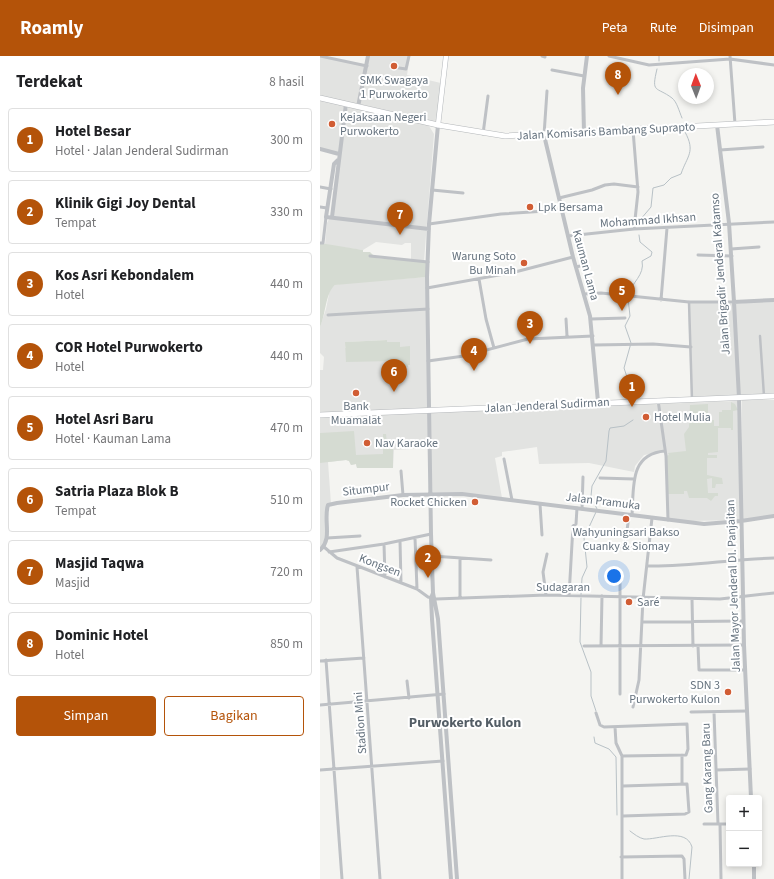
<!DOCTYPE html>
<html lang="id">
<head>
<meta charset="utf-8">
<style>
	body { margin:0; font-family:"Source Sans 3",sans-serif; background:#f6f6f6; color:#202124 }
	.controls { position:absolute; right:12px; bottom:12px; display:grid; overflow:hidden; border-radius:4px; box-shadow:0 2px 6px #0003 }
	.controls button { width:36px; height:36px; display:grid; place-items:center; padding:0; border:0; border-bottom:1px solid #e0e0e0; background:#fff; color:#202124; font:20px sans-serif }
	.compass { position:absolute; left:358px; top:12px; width:36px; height:36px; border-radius:50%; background:#fff; box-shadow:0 2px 6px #0003; rotate:359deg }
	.you { position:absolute; left:294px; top:520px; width:14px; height:14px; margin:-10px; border:3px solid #fff; border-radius:50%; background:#1a73e8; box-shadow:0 0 0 6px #1a73e833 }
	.badge { display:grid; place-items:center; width:26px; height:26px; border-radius:50%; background:#b45309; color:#fff; font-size:13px; font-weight:700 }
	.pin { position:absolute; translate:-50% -33px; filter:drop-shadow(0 1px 2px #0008) }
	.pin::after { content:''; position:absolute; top:21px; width:14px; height:12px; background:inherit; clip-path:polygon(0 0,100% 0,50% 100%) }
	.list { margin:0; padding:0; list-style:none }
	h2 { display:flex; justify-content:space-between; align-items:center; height:52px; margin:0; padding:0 16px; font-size:17px }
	h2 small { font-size:13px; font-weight:400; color:#757577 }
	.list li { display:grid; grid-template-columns:26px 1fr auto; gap:12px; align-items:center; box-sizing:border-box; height:64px; margin:0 8px 8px; padding:0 8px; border:1px solid #e0e0e0; border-radius:4px }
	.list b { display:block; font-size:15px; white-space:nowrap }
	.list p { margin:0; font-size:13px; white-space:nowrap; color:#757577 }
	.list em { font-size:13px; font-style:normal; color:#757577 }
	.actions { display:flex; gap:8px; padding:12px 16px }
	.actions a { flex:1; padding:9px 0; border:1px solid #b45309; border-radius:4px; text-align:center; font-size:14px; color:#b45309 }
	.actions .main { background:#b45309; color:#fff }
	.map { position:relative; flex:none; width:454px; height:823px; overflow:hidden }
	header { display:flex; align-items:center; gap:24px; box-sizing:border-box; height:56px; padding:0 20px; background:#b45309; color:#fff }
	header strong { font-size:19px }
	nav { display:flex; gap:22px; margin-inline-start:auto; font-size:14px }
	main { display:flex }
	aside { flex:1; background:#fff }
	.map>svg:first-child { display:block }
	.built { fill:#e2e3e1; fill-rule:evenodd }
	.green { fill:#d5dbd2 }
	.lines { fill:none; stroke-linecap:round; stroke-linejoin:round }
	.stream { stroke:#b8c1c6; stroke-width:1 }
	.secondary-casing { stroke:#b3b7bb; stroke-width:5.5 }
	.primary-casing { stroke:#b4b7ba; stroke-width:6 }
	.pedestrian { stroke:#bec1c5; stroke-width:2.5 }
	.minor { stroke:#bec1c5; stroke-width:3 }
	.tertiary { stroke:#bec1c5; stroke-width:4 }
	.secondary { stroke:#fff; stroke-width:4.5 }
	.primary { stroke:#fff; stroke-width:5 }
	.poi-dot { fill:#d15d34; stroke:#fff; stroke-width:1.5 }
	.labels { text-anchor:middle; stroke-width:4; stroke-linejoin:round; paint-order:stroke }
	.poi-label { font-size:12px; fill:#66737f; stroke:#fff; text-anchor:start }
	.street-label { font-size:12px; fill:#66737f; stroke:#fff }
	.quarter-label { font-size:14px; font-weight:bold; fill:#535d65; stroke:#fff }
</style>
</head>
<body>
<header>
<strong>Roamly</strong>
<nav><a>Peta</a><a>Rute</a><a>Disimpan</a></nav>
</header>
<main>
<aside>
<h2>Terdekat<small>8 hasil</small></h2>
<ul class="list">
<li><span class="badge">1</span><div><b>Hotel Besar</b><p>Hotel · Jalan Jenderal Sudirman</p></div><em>300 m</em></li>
<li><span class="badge">2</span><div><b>Klinik Gigi Joy Dental</b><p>Tempat</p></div><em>330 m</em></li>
<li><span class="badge">3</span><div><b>Kos Asri Kebondalem</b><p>Hotel</p></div><em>440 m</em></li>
<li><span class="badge">4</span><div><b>COR Hotel Purwokerto</b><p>Hotel</p></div><em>440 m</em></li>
<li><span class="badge">5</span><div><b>Hotel Asri Baru</b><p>Hotel · Kauman Lama</p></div><em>470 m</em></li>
<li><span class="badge">6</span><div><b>Satria Plaza Blok B</b><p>Tempat</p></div><em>510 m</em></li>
<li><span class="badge">7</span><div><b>Masjid Taqwa</b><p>Masjid</p></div><em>720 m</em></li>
<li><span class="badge">8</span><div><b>Dominic Hotel</b><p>Hotel</p></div><em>850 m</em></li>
</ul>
<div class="actions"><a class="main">Simpan</a><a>Bagikan</a></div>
</aside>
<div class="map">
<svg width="454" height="823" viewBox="0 0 454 823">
	<rect width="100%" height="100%" fill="#f4f4f1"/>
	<!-- built -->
	<path class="built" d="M 0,0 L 47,10 L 48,0 L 90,0 L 87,19 L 125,28 L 120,67 L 39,48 L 26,48 L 19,98 L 0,93 Z
		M 29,51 L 105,68 L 109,70 L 114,78 L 104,205 L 91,204 L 91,187 L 85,187 L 82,189 L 56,186 L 43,194 L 5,189 L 7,167 L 12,157 L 27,53 Z
		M 107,221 L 108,354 L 338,343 L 338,348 L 417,345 L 421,464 L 369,465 L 348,464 L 345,395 L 324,399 L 315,410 L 314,416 L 269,407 L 219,408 L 217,391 L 182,396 L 182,400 L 175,402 L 182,442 L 110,438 L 108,392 L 74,394 L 73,412 L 37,412 L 36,408 L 31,409 L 29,405 L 26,404 L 8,406 L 11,448 L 8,449 L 7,482 L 0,494 L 0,314 L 3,314 L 4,301 L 0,297 L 0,271 L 6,253 L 10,233 L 15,229 L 24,227 ZM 67,284 L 67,286 L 80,291 L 90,291 L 25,292 L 26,286 Z
		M 454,244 L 454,339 L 371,342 L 368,246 L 415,248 L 416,257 L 416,248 Z
		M 422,344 L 454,344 L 454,459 L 422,464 Z"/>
	<!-- green -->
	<path class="green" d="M 0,187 L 43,194 L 43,196 L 50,196 L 56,202 L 108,206 L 107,221 L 15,229 C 5,238 6,258 0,271 Z
		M 67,284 L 67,286 L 80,286 L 80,291 L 90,290 L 90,309 L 88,309 L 88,311 L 82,311 L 79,305 L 74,305 L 26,306 L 25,286 Z
		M 411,346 L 415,348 L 418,354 L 413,355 L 413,374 L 411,374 L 411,372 L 398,372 L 398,396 L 388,397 L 388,399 L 397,399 L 397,402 L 387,402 L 387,419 L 402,422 L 403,428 L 396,428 L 395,432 L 392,432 L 392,422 L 387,423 L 388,437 L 398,437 L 398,440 L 395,440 L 391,445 L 387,442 L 369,442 L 367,435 L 364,435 L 364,438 L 348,438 L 346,400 L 349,399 L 348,397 L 366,395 L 364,378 L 369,371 L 370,349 L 388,348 L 388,364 L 394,364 L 394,370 L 399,370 L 399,356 L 402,356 L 402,354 L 411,354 Z
		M 34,375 L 36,399 L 63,398 L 63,378 L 66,378 L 67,387 L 73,388 L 73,412 L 37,412 L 36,408 L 31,409 L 29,405 L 26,404 L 0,407 L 0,377 Z"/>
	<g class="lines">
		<!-- stream -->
		<path class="stream" d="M 339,5 L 339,0
			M 337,13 C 331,38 336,30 352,42 C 357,46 359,55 362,62
			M 320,164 L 331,151 L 333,132 L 344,129 L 351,122 L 361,118 C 367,100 376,96 365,76
			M 308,239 C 312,226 325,219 322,205 L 331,200 L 332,196 L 320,186 L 319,179
			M 308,242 L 310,260 L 305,270 L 311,287 L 304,312 L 311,333
			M 277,453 L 271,440 L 272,430 L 286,405 L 289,375 L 290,372 L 304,370 L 313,364
			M 261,539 L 262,522 L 267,511 L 264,482 L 276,456
			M 261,542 L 260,586 L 271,616 L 271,640 L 276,655
			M 274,681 L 275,687 L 289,693 L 296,701 L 297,759
			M 310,775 C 314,778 319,782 324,783 C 337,784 366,771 372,791 L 369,823"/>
		<defs>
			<path id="secondary" d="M 118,69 L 126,0"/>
			<path id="primary" d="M 0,42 L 118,69 L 185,80 L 454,66
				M 0,359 L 454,340"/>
		</defs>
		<!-- secondary casing -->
		<use href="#secondary" class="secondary-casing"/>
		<!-- primary casing -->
		<use href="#primary" class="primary-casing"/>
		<!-- pedestrian -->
		<path class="pedestrian" d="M 369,246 L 372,344
			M 440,280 L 444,340"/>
		<!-- minor -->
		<path class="minor" d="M 0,0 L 47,10
			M 222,0 L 225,1
			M 289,0 L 329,9 L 410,3 L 454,9
			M 410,0 L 415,68
			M 72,11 L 86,13 L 89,0
			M 232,14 L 264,20
			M 313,74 L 318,136 L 314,173
			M 163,78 L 168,40
			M 224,79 L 227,35
			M 400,94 L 443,91
			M 0,131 L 11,133
			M 112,134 L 143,137
			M 239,142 L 272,134 L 285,129 L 294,128 L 318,131
			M 0,151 L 7,152
			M 109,168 L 181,158 L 241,154
			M 248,180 L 314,173 L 454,166
			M 0,187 L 3,187 L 6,161
			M 411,193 L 439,191
			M 378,199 L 412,200
			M 50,200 L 108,206
			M 256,211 L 264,209
			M 159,223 L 166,263 L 174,292
			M 107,232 L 195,216 L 253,201
			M 264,238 L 281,237 L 369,246 L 414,246
			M 341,244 L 347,172
			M 8,259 L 108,253
			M 246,263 L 247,280
			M 271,263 L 305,262
			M 274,289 L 333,288 L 371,291
			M 108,305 L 144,300 L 208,283 L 273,280
			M 338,344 L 346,400 L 348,464
			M 184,403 L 192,444
			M 81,415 L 83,439
			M 280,422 L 314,423
			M 220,448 L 222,479
			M 262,453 L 263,421
			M 312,459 C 314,431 309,398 345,395
			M 285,476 L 307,478
			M 7,482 L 40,480
			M 95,482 L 97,533
			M 80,485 L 81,527
			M 64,488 L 65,521
			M 266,488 L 328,493
			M 305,490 L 309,459
			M 4,491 L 17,502 L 97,533 L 108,541 L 116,543 L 226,539 L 400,543 L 454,537
			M 9,496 L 64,488 L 111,478
			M 112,500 L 171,504
			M 140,502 L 140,541
			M 327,510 C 369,511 411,503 454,502
			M 37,511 L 60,823
			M 226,539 L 223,516 L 227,498
			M 249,540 L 253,470 L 256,468 L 257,452
			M 372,543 L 373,590
			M 322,566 L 423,565
			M 264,590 L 424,589
			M 281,590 L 282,540
			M 378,590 L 379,614 L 425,614
			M 6,604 L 22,823
			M 0,605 L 44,602
			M 87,625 L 89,642
			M 300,638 L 300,515
			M 0,649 L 124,638
			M 313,651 L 319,624 L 323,543 L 332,462
			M 371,656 L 427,655
			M 394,656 L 398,768
			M 276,657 L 280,669 L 284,671 L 367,668 L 368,693 L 366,699 L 302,700
			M 295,671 L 296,687 L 302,700 L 302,823
			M 362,699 L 362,728
			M 0,714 L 123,705
			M 396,714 L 430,713
			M 303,730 L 367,728 L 369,756 L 365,758 L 303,760
			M 384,768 L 409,768
			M 400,768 L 401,823
			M 301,801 L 362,800 L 364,803 L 365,823"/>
		<!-- tertiary -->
		<path class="tertiary" d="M 38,51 L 48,0
			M 118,69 L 109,168 L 107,221 L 111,478 L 113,537 L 118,563 L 137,823
			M 397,69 L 409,167 L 414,246 L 419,342 L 424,589 L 431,742
			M 264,77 L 263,32 L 267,0
			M 224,79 L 253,201 L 270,260 L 278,346
			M 0,93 L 19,98
			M 18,104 L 14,108 L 6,161 L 109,173
			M 12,161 L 26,48
			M 414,246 L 454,244
			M 0,494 C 13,483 3,464 8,449 L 17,447 L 83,439 L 142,438 L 384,468 L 421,465 L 454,460
			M 113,537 L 111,542 L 112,563 L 131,823
			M 434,808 L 434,823"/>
		<!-- secondary -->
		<use href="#secondary" class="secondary"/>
		<!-- primary -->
		<use href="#primary" class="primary"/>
	</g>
	<!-- markers -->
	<g class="poi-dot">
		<circle cx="74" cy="10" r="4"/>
		<circle cx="12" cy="68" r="4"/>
		<circle cx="210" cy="151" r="4"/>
		<circle cx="204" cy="207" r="4"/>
		<circle cx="36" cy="337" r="4"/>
		<circle cx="326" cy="361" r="4"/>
		<circle cx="47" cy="387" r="4"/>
		<circle cx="155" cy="446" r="4"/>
		<circle cx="306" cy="463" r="4"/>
		<circle cx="309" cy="546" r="4"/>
		<circle cx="408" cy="636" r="4"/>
	</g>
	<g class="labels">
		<!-- poi labels -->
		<g class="poi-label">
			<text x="74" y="28" text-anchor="middle">SMK Swagaya<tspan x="74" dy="14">1 Purwokerto</tspan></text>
			<text x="20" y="65">Kejaksaan Negeri<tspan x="20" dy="14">Purwokerto</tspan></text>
			<text x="218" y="155">Lpk Bersama</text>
			<text x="196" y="204" text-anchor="end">Warung Soto<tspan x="196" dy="14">Bu Minah</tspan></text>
			<text x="36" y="354" text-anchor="middle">Bank<tspan x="36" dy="14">Muamalat</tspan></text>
			<text x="334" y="365">Hotel Mulia</text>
			<text x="55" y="391">Nav Karaoke</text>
			<text x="147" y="450" text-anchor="end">Rocket Chicken</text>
			<text x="306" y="480" text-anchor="middle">Wahyuningsari Bakso<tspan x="306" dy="14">Cuanky &amp; Siomay</tspan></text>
			<text x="317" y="550">Saré</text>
			<text x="400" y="633" text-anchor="end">SDN 3<tspan x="400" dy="14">Purwokerto Kulon</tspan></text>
		</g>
		<!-- street labels -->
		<g class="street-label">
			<text transform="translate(286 75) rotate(-3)" y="4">Jalan Komisaris Bambang Suprapto</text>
			<text transform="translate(328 164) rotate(-4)" y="4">Mohammad Ikhsan</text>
			<text transform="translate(266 209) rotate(75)" y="4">Kauman Lama</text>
			<text transform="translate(400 218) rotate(-94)" y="4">Jalan Brigadir Jenderal Katamso</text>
			<text transform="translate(227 349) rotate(-3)" y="4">Jalan Jenderal Sudirman</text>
			<text transform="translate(46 433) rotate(-7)" y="4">Situmpur</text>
			<text transform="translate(283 445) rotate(7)" y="4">Jalan Pramuka</text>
			<text transform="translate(60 509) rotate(21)" y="4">Kongsen</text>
			<text transform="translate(413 530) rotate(-92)" y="4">Jalan Mayor Jenderal DI. Panjaitan</text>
			<text x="243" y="535">Sudagaran</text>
			<text transform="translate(40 667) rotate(-94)" y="4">Stadion Mini</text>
			<text transform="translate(387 712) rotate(-92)" y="4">Gang Karang Baru</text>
		</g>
		<!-- quarter labels -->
		<g class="quarter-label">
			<text x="145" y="671">Purwokerto Kulon</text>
		</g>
	</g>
</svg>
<div class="controls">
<button>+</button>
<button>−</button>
</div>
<svg class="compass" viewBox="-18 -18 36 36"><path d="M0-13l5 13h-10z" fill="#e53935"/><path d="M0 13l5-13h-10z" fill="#757577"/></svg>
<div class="you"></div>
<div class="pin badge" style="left:312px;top:351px">1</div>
<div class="pin badge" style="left:108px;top:522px">2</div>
<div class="pin badge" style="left:210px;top:288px">3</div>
<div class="pin badge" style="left:154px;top:315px">4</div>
<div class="pin badge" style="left:302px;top:255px">5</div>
<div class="pin badge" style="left:74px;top:336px">6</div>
<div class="pin badge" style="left:80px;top:179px">7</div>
<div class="pin badge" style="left:298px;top:39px">8</div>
</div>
</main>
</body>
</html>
